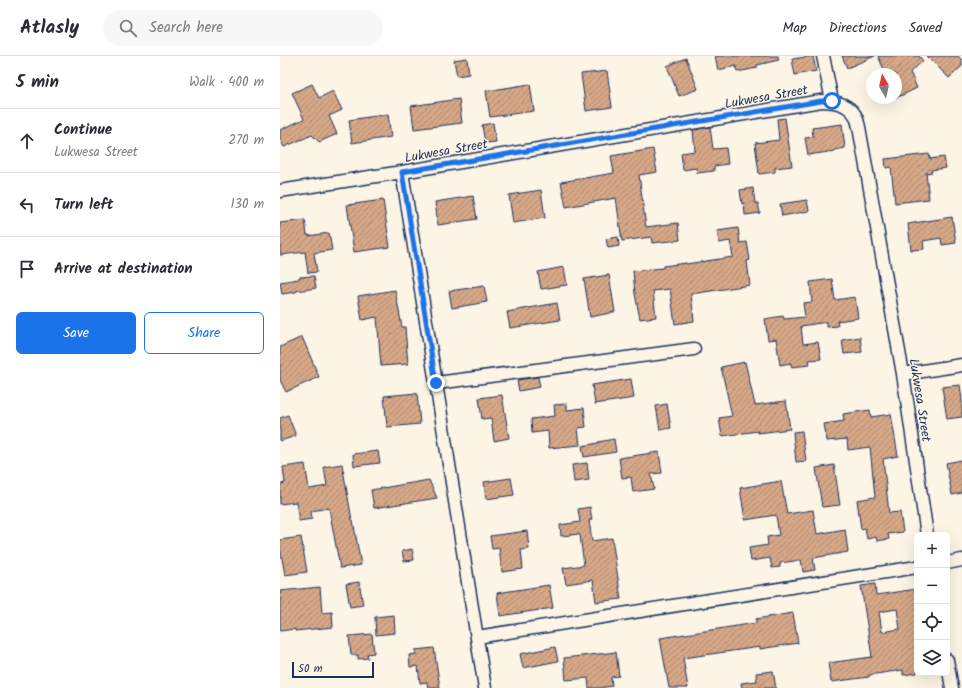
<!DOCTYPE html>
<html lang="en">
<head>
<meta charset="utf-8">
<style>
	body { margin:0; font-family:Kalam,sans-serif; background:#f7f7f7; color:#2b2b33 }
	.controls { position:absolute; right:12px; bottom:12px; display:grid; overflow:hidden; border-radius:6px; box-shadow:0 4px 16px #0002 }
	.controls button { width:36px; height:36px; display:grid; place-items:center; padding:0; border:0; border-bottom:1px solid #e1e1e2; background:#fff; color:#2b2b33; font:20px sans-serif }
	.compass { position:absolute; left:586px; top:12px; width:36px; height:36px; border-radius:50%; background:#fff; box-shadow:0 4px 16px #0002; rotate:351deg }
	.scale { position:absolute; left:12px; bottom:10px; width:82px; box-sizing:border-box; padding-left:4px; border:2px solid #1b2f5e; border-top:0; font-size:11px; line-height:14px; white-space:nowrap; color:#1b2f5e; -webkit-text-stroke:3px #fcf5e5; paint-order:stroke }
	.stop { position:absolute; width:12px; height:12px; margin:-9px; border:3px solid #1a73e8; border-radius:50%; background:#fff }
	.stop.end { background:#1a73e8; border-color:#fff; box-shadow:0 1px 4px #0008 }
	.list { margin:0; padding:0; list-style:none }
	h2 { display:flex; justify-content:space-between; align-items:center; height:52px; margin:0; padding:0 16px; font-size:17px }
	h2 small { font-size:13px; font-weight:400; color:#7c7c81 }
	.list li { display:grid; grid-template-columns:26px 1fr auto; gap:12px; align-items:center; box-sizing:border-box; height:64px; padding:0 16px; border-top:1px solid #e1e1e2 }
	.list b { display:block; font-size:15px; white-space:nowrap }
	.list p { margin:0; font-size:13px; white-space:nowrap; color:#7c7c81 }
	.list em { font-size:13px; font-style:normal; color:#7c7c81 }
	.actions { display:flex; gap:8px; padding:12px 16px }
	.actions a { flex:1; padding:9px 0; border:1px solid #1a73e8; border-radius:6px; text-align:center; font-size:14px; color:#1a73e8 }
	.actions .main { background:#1a73e8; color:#fff }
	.icon { flex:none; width:22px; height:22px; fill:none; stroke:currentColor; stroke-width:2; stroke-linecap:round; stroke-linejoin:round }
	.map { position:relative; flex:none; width:682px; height:632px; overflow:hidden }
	header { display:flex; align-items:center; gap:24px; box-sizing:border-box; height:56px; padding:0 20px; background:#fff; border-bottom:1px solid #e1e1e2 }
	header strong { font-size:19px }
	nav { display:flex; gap:22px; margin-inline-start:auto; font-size:14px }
	.search { width:280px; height:36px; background:#f7f7f7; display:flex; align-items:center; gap:10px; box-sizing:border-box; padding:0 14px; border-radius:22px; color:#7c7c81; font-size:15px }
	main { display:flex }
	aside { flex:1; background:#fff }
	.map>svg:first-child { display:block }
	.building { fill:url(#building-hatch); stroke:#1b2f5e; fill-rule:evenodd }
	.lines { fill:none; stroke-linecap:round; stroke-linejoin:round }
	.minor-casing { stroke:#1b2f5e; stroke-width:15 }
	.minor { stroke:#fcf5e5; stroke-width:12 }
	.route { stroke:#1a73e8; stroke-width:5 }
	.labels { text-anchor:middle; stroke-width:3; stroke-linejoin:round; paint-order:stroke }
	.street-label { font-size:13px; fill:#1b2f5e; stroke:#fcf5e5 }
</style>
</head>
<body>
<header>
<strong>Atlasly</strong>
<div class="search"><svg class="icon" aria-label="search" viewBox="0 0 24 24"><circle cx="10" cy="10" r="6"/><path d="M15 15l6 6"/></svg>Search here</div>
<nav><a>Map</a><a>Directions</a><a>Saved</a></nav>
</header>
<main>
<aside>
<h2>5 min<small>Walk · 400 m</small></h2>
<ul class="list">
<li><svg class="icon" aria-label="ahead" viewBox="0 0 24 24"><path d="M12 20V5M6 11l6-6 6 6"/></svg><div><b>Continue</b><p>Lukwesa Street</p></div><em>270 m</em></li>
<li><svg class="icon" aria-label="left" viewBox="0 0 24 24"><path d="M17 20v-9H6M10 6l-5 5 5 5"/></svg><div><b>Turn left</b></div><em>130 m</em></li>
<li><svg class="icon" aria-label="arrive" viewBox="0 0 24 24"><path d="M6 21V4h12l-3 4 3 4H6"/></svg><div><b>Arrive at destination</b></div></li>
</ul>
<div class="actions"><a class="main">Save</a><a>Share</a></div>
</aside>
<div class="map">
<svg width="682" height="632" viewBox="0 0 682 632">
	<defs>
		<pattern id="building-hatch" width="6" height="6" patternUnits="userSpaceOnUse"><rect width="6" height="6" fill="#d6a887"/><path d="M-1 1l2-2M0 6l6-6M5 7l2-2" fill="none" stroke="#ad8972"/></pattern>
	</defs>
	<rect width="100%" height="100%" fill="#fcf5e5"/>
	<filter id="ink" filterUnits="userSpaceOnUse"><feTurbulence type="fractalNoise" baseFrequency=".025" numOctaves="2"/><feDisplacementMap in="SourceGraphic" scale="8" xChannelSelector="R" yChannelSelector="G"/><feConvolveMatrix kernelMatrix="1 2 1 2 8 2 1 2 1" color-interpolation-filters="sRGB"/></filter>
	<g filter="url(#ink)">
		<!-- building -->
		<path class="building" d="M 435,0 L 498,0 L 499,4 L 477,9 L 477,12 L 457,16 L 456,10 L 438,14 Z
			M 533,0 L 536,15 L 515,19 L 512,3 Z
			M 562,0 L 595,0 L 567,12 Z
			M 598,0 L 639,0 L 643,5 L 630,16 L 637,32 L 616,42 L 616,18 L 606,18 Z
			M 647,0 L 678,0 L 682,4 L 682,10 L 669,22 Z
			M 187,2 L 189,18 L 177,20 L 174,4 Z
			M 406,2 L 418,33 L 399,40 L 387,10 Z
			M 327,15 L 332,51 L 306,55 L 301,18 Z
			M 32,28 L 39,42 L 53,35 L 62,54 L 49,60 L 57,78 L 39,86 L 32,79 L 4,91 L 0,83 L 0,74 L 24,63 L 12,37 Z
			M 250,28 L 254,55 L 210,61 L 206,35 Z
			M 179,43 L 182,67 L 134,73 L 131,50 Z
			M 108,58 L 111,81 L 72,87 L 69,64 Z
			M 505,62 L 512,110 L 495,112 L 495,116 L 479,118 L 475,87 L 499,84 L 497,63 Z
			M 213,67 L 216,86 L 205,87 L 202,69 Z
			M 562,68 L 565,92 L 555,94 L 555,95 L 528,99 L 525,82 L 533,81 L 532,72 Z
			M 430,71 L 433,93 L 446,92 L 448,108 L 434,110 L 434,115 L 417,117 L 416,112 L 403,114 L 401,97 L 415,95 L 413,74 Z
			M 373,93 L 377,116 L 359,119 L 366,171 L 398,167 L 400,184 L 372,187 L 371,181 L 342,185 L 336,142 L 286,151 L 281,126 L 334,117 L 331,100 Z
			M 649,98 L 650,103 L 664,101 L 666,112 L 651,114 L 652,116 L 646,117 L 649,143 L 615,147 L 611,111 L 606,112 L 605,103 Z
			M 473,132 L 475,147 L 478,147 L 480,157 L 465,159 L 464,147 L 462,148 L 460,134 Z
			M 261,134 L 265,162 L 233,167 L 229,139 Z
			M 193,140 L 197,163 L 158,169 L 155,146 Z
			M 103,144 L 110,191 L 74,196 L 67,149 Z
			M 527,144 L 529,155 L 502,160 L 500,148 Z
			M 672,161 L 676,187 L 662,189 L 661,182 L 643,185 L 644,193 L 631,194 L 628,168 Z
			M 25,164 L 27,179 L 28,178 L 28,180 L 49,177 L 52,194 L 34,197 L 37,216 L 28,217 L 25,196 L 0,199 L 0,167 Z
			M 458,172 L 460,187 L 467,186 L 470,204 L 467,205 L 470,229 L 411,238 L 414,265 L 395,268 L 390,233 L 373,235 L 376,261 L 360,263 L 355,238 L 353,215 L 383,212 L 383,210 L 406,207 L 406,208 L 453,201 L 450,185 L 439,187 L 437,175 Z
			M 338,181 L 339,190 L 328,192 L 326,183 Z
			M 284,211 L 287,229 L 261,233 L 258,216 Z
			M 329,219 L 335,256 L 310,261 L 304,223 Z
			M 34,220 L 36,232 L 16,235 L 16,236 L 2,238 L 0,226 L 19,223 L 19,221 Z
			M 552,223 L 555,244 L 575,241 L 578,262 L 557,265 L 558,270 L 547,271 L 547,266 L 521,270 L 523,288 L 538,286 L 541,303 L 529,304 L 530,309 L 511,311 L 511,307 L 500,309 L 496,283 L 488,284 L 485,263 L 503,260 L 504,263 L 525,261 L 523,247 L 532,246 L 530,226 Z
			M 204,230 L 207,246 L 172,252 L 169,235 Z
			M 115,234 L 122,271 L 125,271 L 128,308 L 101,310 L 97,261 L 82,264 L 78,240 Z
			M 277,247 L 280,264 L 230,272 L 227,256 Z
			M 22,281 L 39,321 L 6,336 L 0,324 L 0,291 Z
			M 580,281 L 582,296 L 564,298 L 562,284 Z
			M 465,306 L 475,349 L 506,345 L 510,373 L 478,377 L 478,375 L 442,380 L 439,362 L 452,360 L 441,311 Z
			M 258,321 L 260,331 L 239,335 L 237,324 Z
			M 351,323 L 354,342 L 315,348 L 312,329 Z
			M 680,329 L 682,344 L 682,361 L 667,363 L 662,331 Z
			M 137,337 L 140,368 L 107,371 L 104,340 Z
			M 222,339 L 229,382 L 214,385 L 211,362 L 202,363 L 199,342 Z
			M 287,348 L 287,354 L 304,352 L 306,371 L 298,372 L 300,389 L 269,392 L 268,375 L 252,377 L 251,363 L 275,360 L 274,349 Z
			M 387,348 L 391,372 L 380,374 L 376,350 Z
			M 590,354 L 591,361 L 611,358 L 618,400 L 603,403 L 609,457 L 620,456 L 623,476 L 608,478 L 609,483 L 597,485 L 596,481 L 587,483 L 585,472 L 581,473 L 577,444 L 595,441 L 590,391 L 568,394 L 567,383 L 547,385 L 544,368 L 564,365 L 563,358 Z
			M 8,359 L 16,380 L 0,385 L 0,362 Z
			M 522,375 L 526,405 L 516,406 L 513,376 Z
			M 334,383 L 336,396 L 304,401 L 302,390 L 318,387 L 318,386 Z
			M 98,395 L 100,407 L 74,410 L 73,398 Z
			M 379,396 L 382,417 L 371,418 L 374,433 L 353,436 L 351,421 L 342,422 L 339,402 Z
			M 682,404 L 682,437 L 672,439 L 666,407 Z
			M 307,407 L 309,424 L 294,426 L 292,409 Z
			M 25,408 L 29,433 L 47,430 L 44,411 L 62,408 L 72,464 L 73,464 L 81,509 L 60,512 L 49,452 L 31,455 L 32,463 L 19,465 L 16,446 L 0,448 L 0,428 L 5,427 L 3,411 Z
			M 554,409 L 560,449 L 542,451 L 536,412 Z
			M 231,422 L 234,439 L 206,443 L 204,426 Z
			M 149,424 L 157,442 L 94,452 L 91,434 Z
			M 501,425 L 507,458 L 533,454 L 537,478 L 565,473 L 568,496 L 533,502 L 535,514 L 523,516 L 521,504 L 500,507 L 500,511 L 492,512 L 490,502 L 471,505 L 469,492 L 488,489 L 487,481 L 499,479 L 496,459 L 465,464 L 460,432 Z
			M 310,451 L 312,464 L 309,464 L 312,485 L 332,482 L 341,543 L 316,546 L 313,524 L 286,528 L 283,512 L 304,509 L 300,479 L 299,479 L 299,478 L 281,480 L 280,469 L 300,466 L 298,453 Z
			M 247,475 L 249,493 L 241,494 L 243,513 L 222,516 L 219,492 L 212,493 L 210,480 Z
			M 21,481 L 27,516 L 5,519 L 0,491 L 0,484 Z
			M 132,493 L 134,504 L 124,505 L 122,495 Z
			M 79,526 L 83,549 L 70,551 L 66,528 Z
			M 595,528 L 596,539 L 637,533 L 637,617 L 623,619 L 623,614 L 589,619 L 589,621 L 551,626 L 548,607 L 592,601 L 581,530 ZM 617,553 L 620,573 L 602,576 L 599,556 Z
			M 269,529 L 273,552 L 220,560 L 217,537 Z
			M 40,531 L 42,557 L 52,556 L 53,571 L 15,575 L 15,573 L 0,575 L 0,544 L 2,544 L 0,535 Z
			M 513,557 L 518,587 L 480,593 L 480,591 L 403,602 L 408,632 L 389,632 L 380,582 L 476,567 L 476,563 Z
			M 114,559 L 115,577 L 96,579 L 95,561 Z
			M 92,578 L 94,597 L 87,598 L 88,602 L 78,603 L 78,599 L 71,599 L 69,580 Z
			M 275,591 L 278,605 L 243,612 L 240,598 Z
			M 154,592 L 160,632 L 148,632 L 147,626 L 140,627 L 138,610 L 130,611 L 129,599 L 136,598 L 135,594 Z
			M 336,596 L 339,620 L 331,621 L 332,630 L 319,632 L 309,632 L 308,622 L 286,624 L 284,602 Z
			M 493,615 L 496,632 L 462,632 L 461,627 L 477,625 L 476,617 Z"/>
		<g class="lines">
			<defs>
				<path id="minor" d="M 543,0 L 552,45
					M 122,116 L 205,632
					M 0,135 L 122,116 L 541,45 C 553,45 568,47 575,59 C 577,62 578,67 579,71 L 623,318 L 647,479
					M 623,318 L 682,309
					M 157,327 L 414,293
					M 667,507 L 682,504
					M 197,581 L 637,511
					M 667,604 L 672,632"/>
			</defs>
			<!-- minor casing -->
			<use href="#minor" class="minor-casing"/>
			<!-- minor -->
			<use href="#minor" class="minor"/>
		</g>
	</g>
	<g class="lines" filter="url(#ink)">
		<!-- route -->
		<path class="route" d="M 156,327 L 122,116 L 541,45 L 552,45"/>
	</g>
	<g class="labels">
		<!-- street labels -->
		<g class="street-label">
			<text transform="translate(486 40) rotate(-10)" y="5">Lukwesa Street</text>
			<text transform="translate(166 94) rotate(-10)" y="5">Lukwesa Street</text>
			<text transform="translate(641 344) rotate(81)" y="5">Lukwesa Street</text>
		</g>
	</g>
</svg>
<div class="controls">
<button>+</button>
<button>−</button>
<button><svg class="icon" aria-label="locate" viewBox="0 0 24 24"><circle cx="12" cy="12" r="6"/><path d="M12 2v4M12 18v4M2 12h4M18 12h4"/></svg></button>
<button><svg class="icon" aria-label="layers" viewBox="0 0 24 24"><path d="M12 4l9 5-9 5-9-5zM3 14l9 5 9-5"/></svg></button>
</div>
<svg class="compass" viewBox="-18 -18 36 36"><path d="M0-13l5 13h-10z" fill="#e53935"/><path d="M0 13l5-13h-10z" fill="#7c7c81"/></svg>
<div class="scale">50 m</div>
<div class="stop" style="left:552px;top:45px"></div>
<div class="stop end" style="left:156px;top:327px"></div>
</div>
</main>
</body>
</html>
